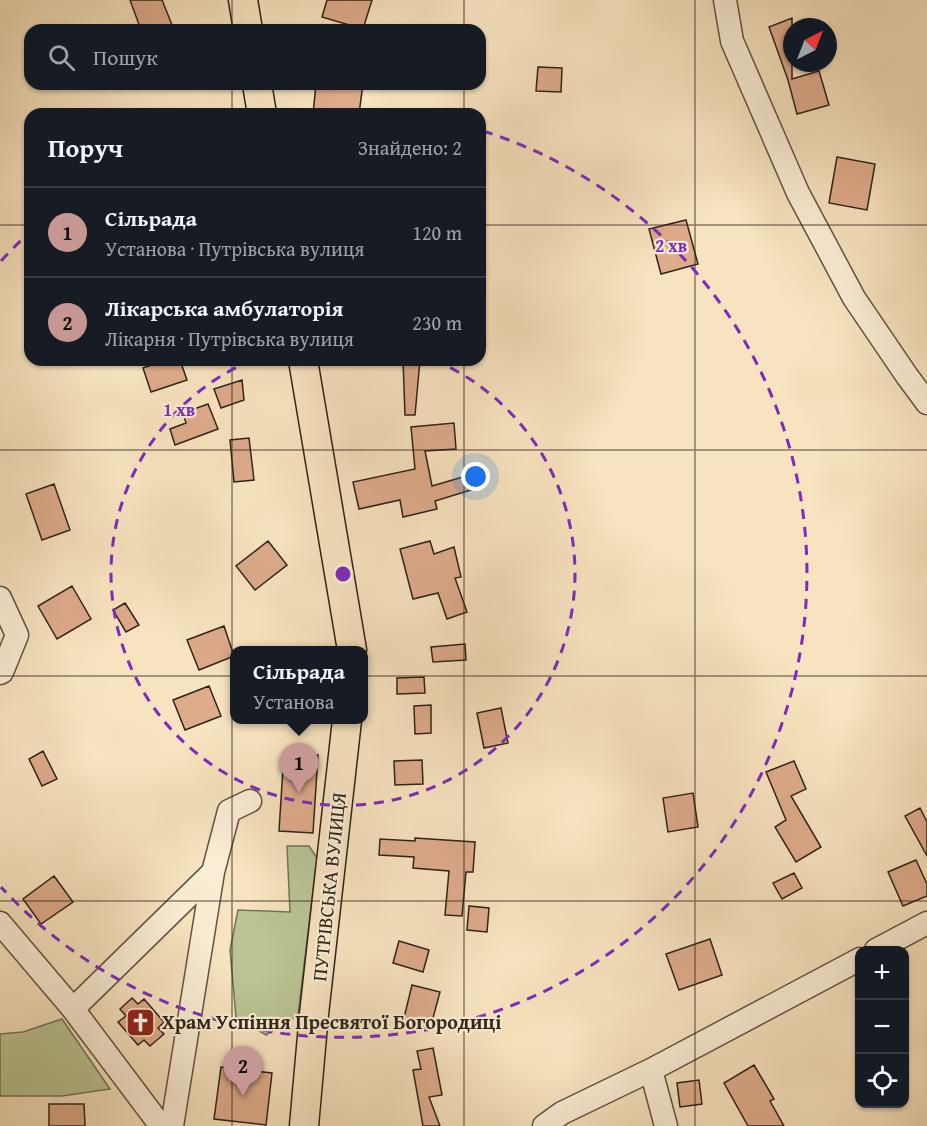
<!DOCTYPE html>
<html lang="uk">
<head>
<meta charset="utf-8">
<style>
	body { margin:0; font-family:"Gentium Book Plus",serif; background:#242831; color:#f1f3f6 }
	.controls { position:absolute; right:18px; bottom:18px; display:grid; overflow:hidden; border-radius:12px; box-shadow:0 2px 4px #0004 }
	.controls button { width:54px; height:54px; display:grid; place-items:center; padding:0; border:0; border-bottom:2px solid #363941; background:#171b24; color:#f1f3f6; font:30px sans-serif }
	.compass { position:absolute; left:783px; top:18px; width:54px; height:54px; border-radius:50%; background:#171b24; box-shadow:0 2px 4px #0004; rotate:42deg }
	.you { position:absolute; left:476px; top:477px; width:21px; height:21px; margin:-15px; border:4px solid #fff; border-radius:50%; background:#1a73e8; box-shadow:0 0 0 9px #1a73e833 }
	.badge { display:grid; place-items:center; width:39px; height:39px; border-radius:50%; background:#c59692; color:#111; font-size:20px; font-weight:700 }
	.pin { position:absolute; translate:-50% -50px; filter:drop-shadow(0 2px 3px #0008) }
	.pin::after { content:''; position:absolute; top:32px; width:21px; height:18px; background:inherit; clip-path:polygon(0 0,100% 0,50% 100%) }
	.popup { position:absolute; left:230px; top:646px; width:138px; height:78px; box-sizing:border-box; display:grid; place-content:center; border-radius:12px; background:#171b24; filter:drop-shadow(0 2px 4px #0005); font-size:20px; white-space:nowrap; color:#9ea1a6 }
	.popup b { font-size:22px; color:#f1f3f6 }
	.popup::after { content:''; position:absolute; left:50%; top:100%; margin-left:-12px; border:12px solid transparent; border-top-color:#171b24 }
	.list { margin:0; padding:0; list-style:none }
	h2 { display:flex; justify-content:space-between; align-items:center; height:78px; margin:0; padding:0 24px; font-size:26px }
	h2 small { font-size:20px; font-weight:400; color:#9ea1a6 }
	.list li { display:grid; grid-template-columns:39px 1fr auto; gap:18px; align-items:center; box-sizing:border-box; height:90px; padding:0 24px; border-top:2px solid #363941 }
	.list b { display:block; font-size:22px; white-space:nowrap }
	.list p { margin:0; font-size:20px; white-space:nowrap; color:#9ea1a6 }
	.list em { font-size:20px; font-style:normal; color:#9ea1a6 }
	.icon { flex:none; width:33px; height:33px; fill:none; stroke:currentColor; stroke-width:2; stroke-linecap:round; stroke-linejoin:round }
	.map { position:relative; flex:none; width:927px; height:1126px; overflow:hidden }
	.search { position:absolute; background:#171b24; box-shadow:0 2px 4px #0004; left:24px; top:24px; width:462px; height:66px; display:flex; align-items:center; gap:15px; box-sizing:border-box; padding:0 21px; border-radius:18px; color:#9ea1a6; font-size:22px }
	.panel { position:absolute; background:#171b24; box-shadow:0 2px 4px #0004; left:24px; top:108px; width:462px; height:258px; border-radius:18px }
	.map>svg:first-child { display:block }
	.green { fill:#bac494; stroke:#747456; stroke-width:1.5 }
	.building { fill:#deab8b; stroke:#2e2319; stroke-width:1.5 }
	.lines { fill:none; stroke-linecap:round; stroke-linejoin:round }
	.minor-casing { stroke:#605342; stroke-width:25 }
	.major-casing { stroke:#2e2319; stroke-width:31 }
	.minor { stroke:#faedd5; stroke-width:22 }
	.major { stroke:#f7e3bf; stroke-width:28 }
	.grid { fill:none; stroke:#2e2319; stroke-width:1.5; stroke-opacity:0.55 }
	.ring { fill:none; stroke:#7b2cbf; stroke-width:3; stroke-dasharray:10 8 }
	.labels { text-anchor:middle; stroke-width:4.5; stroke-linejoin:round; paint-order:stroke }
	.street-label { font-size:20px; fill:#2e2319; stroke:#faedd5 }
	.poi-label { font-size:20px; font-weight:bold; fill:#2e2319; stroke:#faedd5; text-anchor:start }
	.centre { fill:#7b2cbf; stroke:#faedd5; stroke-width:3 }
	.ring-label { font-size:18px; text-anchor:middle; font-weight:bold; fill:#7b2cbf; stroke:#faedd5; stroke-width:4.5; stroke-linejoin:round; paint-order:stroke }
</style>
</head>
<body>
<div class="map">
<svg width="927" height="1126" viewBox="0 0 927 1126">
	<rect width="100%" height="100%" fill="#f7e3bf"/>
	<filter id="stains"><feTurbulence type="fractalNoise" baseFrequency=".00333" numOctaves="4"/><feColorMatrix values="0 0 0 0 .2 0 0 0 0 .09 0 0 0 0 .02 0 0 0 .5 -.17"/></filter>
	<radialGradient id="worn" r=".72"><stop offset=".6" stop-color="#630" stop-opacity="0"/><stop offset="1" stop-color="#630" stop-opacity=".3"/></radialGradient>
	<!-- green -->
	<path class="green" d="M 287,846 L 309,846 L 317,858 L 298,1015 L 266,1035 L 236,1017 L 230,950 L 238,910 L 290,912 Z
		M 62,1019 L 110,1089 L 62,1096 L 0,1096 L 0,1034 L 23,1032 Z"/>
	<!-- building -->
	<path class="building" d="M 130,0 L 162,0 L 174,30 L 141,30 Z
		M 327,0 L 372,0 L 363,29 L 322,17 Z
		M 792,18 L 792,79 L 819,71 L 829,105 L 797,114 L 788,80 L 769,27 Z
		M 538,67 L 562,68 L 561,92 L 536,91 Z
		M 316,84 L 363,84 L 359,114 L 313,114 Z
		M 837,157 L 875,164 L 867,210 L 829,203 Z
		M 686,220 L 698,264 L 661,274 L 649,229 Z
		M 166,360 L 180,360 L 187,380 L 151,392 L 143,368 Z
		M 403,360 L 420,360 L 415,415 L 405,415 Z
		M 242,380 L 244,400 L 221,408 L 214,389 Z
		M 208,404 L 218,429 L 175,445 L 170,429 L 186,423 L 183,413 Z
		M 454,423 L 456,449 L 425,451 L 432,486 L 480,472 L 484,486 L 435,501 L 437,509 L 403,517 L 400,500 L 359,509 L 353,482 L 415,469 L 411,427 Z
		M 249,438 L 254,480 L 234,482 L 230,440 Z
		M 54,484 L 70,530 L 42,540 L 26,494 Z
		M 268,541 L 287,565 L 255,590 L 236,566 Z
		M 430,541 L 434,554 L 454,547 L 461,577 L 455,578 L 467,612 L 447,619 L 438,593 L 413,599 L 400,549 Z
		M 72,586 L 91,619 L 57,639 L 38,606 Z
		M 125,603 L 139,625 L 126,632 L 113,610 Z
		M 224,626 L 234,656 L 199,670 L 187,640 Z
		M 465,644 L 466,660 L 433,662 L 431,647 Z
		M 424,677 L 425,693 L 397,694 L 397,678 Z
		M 209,686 L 221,716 L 185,730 L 173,700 Z
		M 431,705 L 431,733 L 415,734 L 414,706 Z
		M 501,708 L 508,743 L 484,748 L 477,713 Z
		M 43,751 L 57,779 L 42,786 L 29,759 Z
		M 284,752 L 318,755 L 313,833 L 279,831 Z
		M 422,760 L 423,784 L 395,785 L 394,761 Z
		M 794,761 L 806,789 L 791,796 L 821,847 L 796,862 L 775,827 L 786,820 L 766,772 Z
		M 693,793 L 698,827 L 668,832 L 663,798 Z
		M 920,808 L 927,822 L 927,856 L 905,816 Z
		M 415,838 L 475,842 L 473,872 L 466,872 L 462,916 L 445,915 L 449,871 L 413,868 L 414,857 L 379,855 L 380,839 L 415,841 Z
		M 916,860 L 927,884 L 927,896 L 903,906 L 888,872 Z
		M 794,873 L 802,888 L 782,899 L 773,883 Z
		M 54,876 L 73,902 L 41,924 L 23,899 Z
		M 469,906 L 489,908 L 487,932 L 467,930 Z
		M 710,939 L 722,975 L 679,990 L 666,954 Z
		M 399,941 L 429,950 L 423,972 L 393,963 Z
		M 412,985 L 440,992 L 430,1029 L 403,1022 Z
		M 132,998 L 138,1004 L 144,999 L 164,1022 L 158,1028 L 164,1034 L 150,1046 L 144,1040 L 138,1045 L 118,1022 L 126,1016 L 120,1009 Z
		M 433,1048 L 442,1095 L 429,1097 L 440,1126 L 423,1126 L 413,1070 L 421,1069 L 417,1051 Z
		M 754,1065 L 774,1099 L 770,1101 L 784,1126 L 748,1126 L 724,1083 Z
		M 221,1067 L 272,1073 L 266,1125 L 214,1119 Z
		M 699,1080 L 702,1104 L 680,1107 L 677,1083 Z
		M 49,1104 L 84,1104 L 85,1126 L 49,1126 Z"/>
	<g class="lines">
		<defs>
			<path id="minor" d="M 725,0 L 732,41 L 798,193 L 854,298 L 907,376 L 927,403
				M 0,598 L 17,635 L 2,672 L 0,673
				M 0,923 L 73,1009 L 161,1126
				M 876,950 L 927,923
				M 73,1009 L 213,872
				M 651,1070 L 666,1126
				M 172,1126 L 213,872 L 229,811 L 250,801
				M 544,1126 L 562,1113 L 651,1070 L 860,959"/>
			<path id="major" d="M 243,0 L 248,30
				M 257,84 L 262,114
				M 303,360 L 352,650
				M 304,1126 L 314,1014 L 347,720"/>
		</defs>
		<!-- minor casing -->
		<use href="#minor" class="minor-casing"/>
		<!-- major casing -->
		<use href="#major" class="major-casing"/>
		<!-- minor -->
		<use href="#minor" class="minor"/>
		<!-- major -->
		<use href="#major" class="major"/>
	</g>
	<!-- grid -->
	<path class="grid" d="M 232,0 L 232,30M 464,0 L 464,30M 695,0 L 695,1126M 232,84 L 232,114M 464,84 L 464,114M 0,225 L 30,225M 480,225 L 927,225M 232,360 L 232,1126M 464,360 L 464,1126M 0,450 L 927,450M 0,676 L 927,676M 0,901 L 927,901"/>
	<!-- distance rings -->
	<g class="ring">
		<path d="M434 360A232 232 0 1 1 252 360"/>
		<path d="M1 261A464 464 0 0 1 30 232M282 114A464 464 0 0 1 404 114M483 131A464 464 0 1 1 1 887"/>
	</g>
	<!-- icons -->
	<defs>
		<symbol id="church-square" viewBox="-11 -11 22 22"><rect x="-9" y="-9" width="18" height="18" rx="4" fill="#8f2418" stroke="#faedd5"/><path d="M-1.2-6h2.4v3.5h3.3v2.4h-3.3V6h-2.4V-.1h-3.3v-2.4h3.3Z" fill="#fff"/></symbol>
	</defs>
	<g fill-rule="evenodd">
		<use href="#church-square" x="124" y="1006" width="33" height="33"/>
	</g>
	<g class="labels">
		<!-- street labels -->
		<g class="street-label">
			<text transform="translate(329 887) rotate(-84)" y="7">ПУТРІВСЬКА ВУЛИЦЯ</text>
		</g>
		<!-- poi labels -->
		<g class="poi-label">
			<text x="162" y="1029">Храм Успіння Пресвятої Богородиці</text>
		</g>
	</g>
	<circle cx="343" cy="574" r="9" class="centre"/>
	<g class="ring-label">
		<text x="671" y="252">2 хв</text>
		<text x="179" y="416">1 хв</text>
	</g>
	<rect width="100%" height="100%" filter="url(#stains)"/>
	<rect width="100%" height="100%" fill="url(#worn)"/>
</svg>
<div class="controls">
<button>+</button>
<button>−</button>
<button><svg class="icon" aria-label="locate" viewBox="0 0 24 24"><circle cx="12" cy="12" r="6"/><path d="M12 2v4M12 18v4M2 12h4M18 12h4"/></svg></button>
</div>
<svg class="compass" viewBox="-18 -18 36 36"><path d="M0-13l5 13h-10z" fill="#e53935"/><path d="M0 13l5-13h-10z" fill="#9ea1a6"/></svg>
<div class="you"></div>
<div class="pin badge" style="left:299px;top:793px">1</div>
<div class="popup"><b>Сільрада</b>Установа</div>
<div class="pin badge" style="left:243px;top:1096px">2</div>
<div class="search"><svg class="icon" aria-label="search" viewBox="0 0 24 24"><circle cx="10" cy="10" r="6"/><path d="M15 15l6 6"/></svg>Пошук</div>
<section class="panel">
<h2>Поруч<small>Знайдено: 2</small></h2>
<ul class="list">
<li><span class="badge">1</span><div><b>Сільрада</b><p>Установа · Путрівська вулиця</p></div><em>120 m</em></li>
<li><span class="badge">2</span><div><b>Лікарська амбулаторія</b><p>Лікарня · Путрівська вулиця</p></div><em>230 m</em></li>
</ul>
</section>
</div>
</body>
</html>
